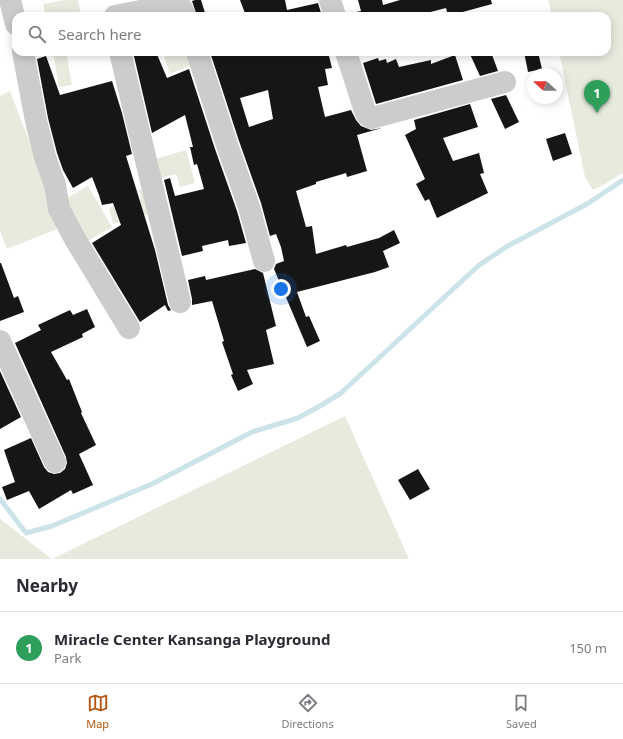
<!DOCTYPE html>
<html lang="en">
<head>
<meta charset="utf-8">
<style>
	body { margin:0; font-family:"Noto Sans",sans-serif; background:#f2f2f3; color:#2b2b33 }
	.compass { position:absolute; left:527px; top:68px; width:36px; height:36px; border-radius:50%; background:#fff; box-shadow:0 2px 10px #0003; rotate:291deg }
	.you { position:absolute; left:281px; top:289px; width:14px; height:14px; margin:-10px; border:3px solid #fff; border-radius:50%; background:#1a73e8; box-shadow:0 0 0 6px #1a73e833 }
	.badge { display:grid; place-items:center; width:26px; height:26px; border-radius:50%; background:#b45309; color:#fff; font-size:13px; font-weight:700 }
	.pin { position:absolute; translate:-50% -33px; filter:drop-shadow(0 1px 2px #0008) }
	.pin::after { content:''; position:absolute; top:21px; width:14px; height:12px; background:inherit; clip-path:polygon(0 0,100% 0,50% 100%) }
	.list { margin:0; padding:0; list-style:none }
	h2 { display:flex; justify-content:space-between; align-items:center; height:52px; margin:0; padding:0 16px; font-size:17px }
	h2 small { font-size:13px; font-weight:400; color:#7c7c81 }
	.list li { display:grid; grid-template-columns:26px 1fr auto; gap:12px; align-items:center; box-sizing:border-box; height:72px; padding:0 16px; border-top:1px solid #e1e1e2 }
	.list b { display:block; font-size:15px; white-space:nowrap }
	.list p { margin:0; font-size:13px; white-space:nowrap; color:#7c7c81 }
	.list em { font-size:13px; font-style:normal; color:#7c7c81 }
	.icon { flex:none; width:22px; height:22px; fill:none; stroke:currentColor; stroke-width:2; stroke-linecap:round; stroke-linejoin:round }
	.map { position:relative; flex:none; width:623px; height:559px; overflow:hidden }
	.search { position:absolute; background:#fff; box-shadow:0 2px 10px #0003; left:12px; right:12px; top:12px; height:44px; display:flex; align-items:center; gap:10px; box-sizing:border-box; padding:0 14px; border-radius:12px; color:#7c7c81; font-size:15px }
	.sheet { height:124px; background:#fff }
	nav { display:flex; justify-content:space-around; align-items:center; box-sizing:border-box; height:56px; border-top:1px solid #e1e1e2; background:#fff; font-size:11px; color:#7c7c81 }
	nav a { display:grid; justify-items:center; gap:2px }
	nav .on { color:#b45309 }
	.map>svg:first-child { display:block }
	.green { fill:#e7ebde }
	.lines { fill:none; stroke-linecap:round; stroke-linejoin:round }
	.stream { stroke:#cbe3e9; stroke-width:5 }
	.building { fill:#161616; fill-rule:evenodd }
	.minor { stroke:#ccc; stroke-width:22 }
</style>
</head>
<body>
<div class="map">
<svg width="623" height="559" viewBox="0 0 623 559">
	<rect width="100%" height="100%" fill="#fff"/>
	<!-- green -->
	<path class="green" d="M 65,0 L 78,0 L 81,16 L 46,16 L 43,4 Z
		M 548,0 L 623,0 L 623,173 L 605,184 L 593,190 L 585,177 L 559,52 L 607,52 L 607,16 L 552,16 Z
		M 53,52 L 66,52 L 72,85 L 59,87 Z
		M 177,52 L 190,52 L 194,64 L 170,74 L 164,57 Z
		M 10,91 L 62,227 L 7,249 L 0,231 L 0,96 Z
		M 186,150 L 195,183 L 180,187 L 176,174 L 157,179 L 152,160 Z
		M 88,186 L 112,227 L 88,241 L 64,200 Z
		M 144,188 L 151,213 L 113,224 L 109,208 L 114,206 L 116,212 L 127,208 L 127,203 L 141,199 L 139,190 Z
		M 345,416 L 409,559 L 0,559 L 0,519 L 52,559 Z"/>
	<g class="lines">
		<!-- stream -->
		<path class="stream" d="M 0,499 L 26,533 L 52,526 L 152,484 L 252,432 L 298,418 L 320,406 L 341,393 L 478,266 L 506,247 L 587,204 L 623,180"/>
	</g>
	<!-- building -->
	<path class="building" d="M 195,0 L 201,0 L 206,16 L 197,16 L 192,1 Z
		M 240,0 L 285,0 L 287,10 L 318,3 L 322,16 L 246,16 Z
		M 358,0 L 382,0 L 383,5 L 400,0 L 491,0 L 492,4 L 448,16 L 446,8 L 415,16 L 357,16 L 356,12 L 361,11 Z
		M 133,52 L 156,52 L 167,78 L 189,69 L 215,149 L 237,211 L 246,243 L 229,246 L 228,240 L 202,246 L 203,251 L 182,256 L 164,180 L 170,178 L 175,196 L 204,189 L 197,164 L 194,165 L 190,147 L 193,147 L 185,115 L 152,133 Z
		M 210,52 L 328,52 L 332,68 L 325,69 L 328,85 L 318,87 L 325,117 L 351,110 L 356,120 L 361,126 L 371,130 L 382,128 L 357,135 L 367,171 L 347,177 L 346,173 L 316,182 L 316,184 L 296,191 L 306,227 L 312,226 L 316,254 L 346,245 L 347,247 L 379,238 L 394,230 L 400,243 L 383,251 L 389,267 L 375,272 L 297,292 L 306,317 L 309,316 L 320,341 L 307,347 L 274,269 L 276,264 L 284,261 L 281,247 L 276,234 L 270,236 L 261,203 L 239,141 ZM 268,90 L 273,119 L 249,127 L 240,98 Z
		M 469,52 L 491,52 L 498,71 L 480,76 Z
		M 524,52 L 538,52 L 542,69 L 528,72 Z
		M 455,55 L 463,80 L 376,104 L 363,63 L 378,58 L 379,61 L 386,59 L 387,63 L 396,59 L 399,67 L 431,60 L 431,64 Z
		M 46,56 L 60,95 L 112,81 L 122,113 L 132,154 L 126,156 L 155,250 L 168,305 L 171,310 L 168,311 L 165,305 L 140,322 L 92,243 L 121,225 L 113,203 L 102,205 L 99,195 L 92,177 L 73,188 L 63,170 L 57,153 L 48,118 L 37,59 Z
		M 506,95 L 519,122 L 505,129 L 491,99 Z
		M 470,104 L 478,127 L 443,138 L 453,161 L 479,153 L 484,173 L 480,174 L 488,193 L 437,218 L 429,199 L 425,201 L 416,184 L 425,179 L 405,135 L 416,129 L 414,120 Z
		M 565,133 L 572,154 L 553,161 L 546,139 Z
		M 0,263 L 1,263 L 14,298 L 18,296 L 24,312 L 0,321 Z
		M 255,269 L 263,273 L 276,326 L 266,330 L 274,364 L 247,370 L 253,384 L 238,391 L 231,375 L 233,374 L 222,342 L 224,341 L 212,301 L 192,305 L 192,299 L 188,280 L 205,276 L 206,280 Z
		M 87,309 L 95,327 L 82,334 L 83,337 L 51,352 L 67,380 L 69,379 L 82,412 L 81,413 L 96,445 L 79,454 L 93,485 L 73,494 L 71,490 L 39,509 L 29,491 L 7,500 L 2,487 L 15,482 L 4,450 L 31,438 L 44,467 L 48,472 L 54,474 L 60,473 L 65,469 L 67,463 L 66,457 L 15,343 L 41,330 L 38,325 L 70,310 L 73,315 Z
		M 0,371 L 21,417 L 0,429 Z
		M 418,469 L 430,489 L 410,500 L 398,480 Z"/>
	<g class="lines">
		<!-- minor -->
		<path class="minor" d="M 10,0 L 16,24
			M 330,0 L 335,16
			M 115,16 L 176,4 L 181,7 L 185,16
			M 23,52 L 36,121 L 45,157 L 55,185 L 59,209 L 75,239 L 129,328
			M 120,52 L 180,302
			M 197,52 L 227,145 L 249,207 L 264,261
			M 346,52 L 364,108 L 367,115 L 372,118 L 505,82
			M 0,341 L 55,462"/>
	</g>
</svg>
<svg class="compass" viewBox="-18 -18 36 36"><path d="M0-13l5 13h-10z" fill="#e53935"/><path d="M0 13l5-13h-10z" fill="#7c7c81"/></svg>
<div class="you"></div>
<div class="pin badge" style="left:597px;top:113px;background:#2e9e5b">1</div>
<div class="search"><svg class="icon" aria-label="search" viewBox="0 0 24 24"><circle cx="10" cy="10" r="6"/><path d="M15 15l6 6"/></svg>Search here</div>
</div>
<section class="sheet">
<h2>Nearby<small></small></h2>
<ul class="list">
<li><span class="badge" style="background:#2e9e5b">1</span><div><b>Miracle Center Kansanga Playground</b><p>Park</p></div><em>150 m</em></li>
</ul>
</section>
<nav>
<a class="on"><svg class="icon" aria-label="map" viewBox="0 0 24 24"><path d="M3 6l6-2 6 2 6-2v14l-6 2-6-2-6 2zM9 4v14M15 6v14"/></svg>Map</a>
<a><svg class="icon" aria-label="directions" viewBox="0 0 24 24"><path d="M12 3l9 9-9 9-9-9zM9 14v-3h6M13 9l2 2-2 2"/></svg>Directions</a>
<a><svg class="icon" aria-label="saved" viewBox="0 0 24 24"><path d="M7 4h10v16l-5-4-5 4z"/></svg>Saved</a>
</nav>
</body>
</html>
